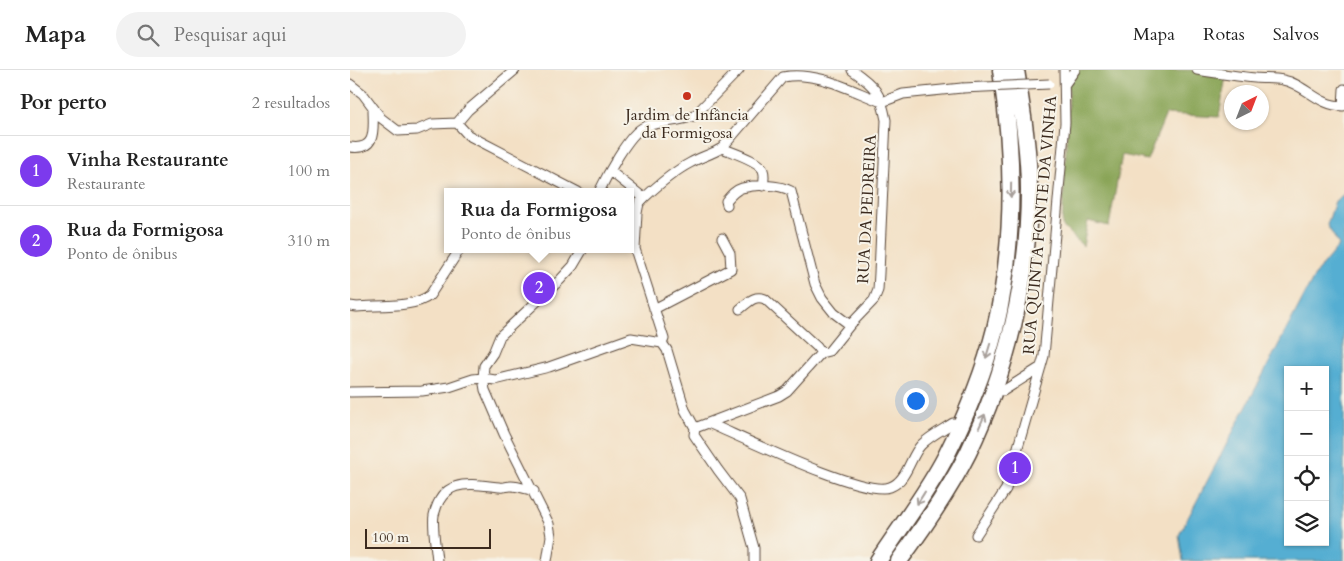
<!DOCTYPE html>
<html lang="pt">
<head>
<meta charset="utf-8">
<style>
	body { margin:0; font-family:Cardo,serif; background:#f2f2f2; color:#222 }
	.controls { position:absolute; right:15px; bottom:15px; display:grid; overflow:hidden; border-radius:0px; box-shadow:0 1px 4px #0004 }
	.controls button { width:45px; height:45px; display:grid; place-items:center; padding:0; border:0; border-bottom:1px solid #e0e0e0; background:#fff; color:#222; font:25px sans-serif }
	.compass { position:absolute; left:874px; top:15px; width:45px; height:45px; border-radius:50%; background:#fff; box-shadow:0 1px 4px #0004; rotate:42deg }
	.scale { position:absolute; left:15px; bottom:12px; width:126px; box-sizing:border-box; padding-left:5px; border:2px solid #3b2a1e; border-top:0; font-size:14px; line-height:18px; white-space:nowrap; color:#3b2a1e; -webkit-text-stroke:4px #f7f3e8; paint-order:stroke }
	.you { position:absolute; left:565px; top:330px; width:18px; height:18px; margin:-12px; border:4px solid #fff; border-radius:50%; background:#1a73e8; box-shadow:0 0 0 8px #1a73e833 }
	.badge { display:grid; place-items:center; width:32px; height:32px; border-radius:50%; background:#7c3aed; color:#fff; font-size:16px; font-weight:700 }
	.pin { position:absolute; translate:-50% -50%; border:2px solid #fff; box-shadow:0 1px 5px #0006 }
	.popup { position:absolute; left:94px; top:118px; width:190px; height:65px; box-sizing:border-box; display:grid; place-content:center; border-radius:0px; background:#fff; filter:drop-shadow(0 1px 4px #0005); font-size:16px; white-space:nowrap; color:#767676 }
	.popup b { font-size:19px; color:#222 }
	.popup::after { content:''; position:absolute; left:50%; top:100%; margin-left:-10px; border:10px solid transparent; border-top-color:#fff }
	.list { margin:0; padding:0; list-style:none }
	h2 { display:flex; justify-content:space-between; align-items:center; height:65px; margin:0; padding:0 20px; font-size:21px }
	h2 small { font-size:16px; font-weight:400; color:#767676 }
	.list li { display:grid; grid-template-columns:32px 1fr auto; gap:15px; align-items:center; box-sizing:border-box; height:70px; padding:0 20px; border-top:1px solid #e0e0e0 }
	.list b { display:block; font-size:19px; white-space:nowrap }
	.list p { margin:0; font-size:16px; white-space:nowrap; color:#767676 }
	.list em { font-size:16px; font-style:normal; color:#767676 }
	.icon { flex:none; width:28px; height:28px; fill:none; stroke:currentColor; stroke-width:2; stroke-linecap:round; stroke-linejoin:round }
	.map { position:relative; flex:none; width:994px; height:491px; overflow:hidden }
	header { display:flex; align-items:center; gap:30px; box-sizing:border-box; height:70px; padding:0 25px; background:#fff; border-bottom:1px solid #e0e0e0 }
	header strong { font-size:24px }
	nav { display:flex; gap:28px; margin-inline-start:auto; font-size:18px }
	.search { width:350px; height:45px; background:#f2f2f2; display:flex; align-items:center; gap:12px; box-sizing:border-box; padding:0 18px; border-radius:28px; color:#767676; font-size:19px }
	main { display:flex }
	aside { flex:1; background:#fff }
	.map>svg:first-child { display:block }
	.forest { fill:#89a456; stroke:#62673a }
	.water { fill:#54aed2; stroke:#486c78; fill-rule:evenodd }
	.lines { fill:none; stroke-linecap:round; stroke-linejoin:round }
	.street-casing { stroke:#574537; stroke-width:11 }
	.highway-casing { stroke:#574537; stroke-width:19 }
	.street { stroke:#fff; stroke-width:9 }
	.highway { stroke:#fff; stroke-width:16 }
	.street-bridge-casing { stroke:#574537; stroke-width:11; stroke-linecap:butt }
	.street-bridge { stroke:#fff; stroke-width:9 }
	.oneway { stroke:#a79f9a }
	.poi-dot { fill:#c8321e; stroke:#f7f3e8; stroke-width:2 }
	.labels { text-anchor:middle; stroke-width:4; stroke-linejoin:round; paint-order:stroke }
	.poi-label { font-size:16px; fill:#3b2a1e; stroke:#f7f3e8 }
	.street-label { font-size:16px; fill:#3b2a1e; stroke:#f7f3e8 }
</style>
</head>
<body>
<header>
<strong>Mapa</strong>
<div class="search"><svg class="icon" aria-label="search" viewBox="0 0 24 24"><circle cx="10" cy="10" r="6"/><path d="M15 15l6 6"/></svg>Pesquisar aqui</div>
<nav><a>Mapa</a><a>Rotas</a><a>Salvos</a></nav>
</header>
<main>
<aside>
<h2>Por perto<small>2 resultados</small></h2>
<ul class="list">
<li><span class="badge">1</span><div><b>Vinha Restaurante</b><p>Restaurante</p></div><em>100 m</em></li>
<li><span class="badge">2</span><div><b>Rua da Formigosa</b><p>Ponto de ônibus</p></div><em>310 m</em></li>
</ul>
</aside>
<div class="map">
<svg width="994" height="491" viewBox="0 0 994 491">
	<rect width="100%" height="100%" fill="#f7f3e8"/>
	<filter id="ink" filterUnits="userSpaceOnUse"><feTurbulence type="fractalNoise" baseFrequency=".02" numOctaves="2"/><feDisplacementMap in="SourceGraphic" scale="10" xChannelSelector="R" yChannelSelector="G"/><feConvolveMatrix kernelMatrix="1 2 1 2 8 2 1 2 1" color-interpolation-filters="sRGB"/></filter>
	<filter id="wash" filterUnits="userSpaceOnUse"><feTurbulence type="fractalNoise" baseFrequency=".0096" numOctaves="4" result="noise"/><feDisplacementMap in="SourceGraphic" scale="20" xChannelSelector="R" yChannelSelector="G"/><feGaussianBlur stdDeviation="1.12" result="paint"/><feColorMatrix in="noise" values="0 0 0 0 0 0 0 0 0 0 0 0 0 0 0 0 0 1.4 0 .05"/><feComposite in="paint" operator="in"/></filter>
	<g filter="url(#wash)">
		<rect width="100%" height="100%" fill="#f3e0c5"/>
		<!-- forest -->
		<path class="forest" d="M 717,0 L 877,0 L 869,47 L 816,44 L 797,90 L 772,85 L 759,156 L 738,151 L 733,176 L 712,156 L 719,22 Z"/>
		<!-- water -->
		<path class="water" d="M 994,124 L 994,491 L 833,491 L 829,465 L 966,203 L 989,175 L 977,155 L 985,131 ZM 938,300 L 975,300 L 975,472 L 938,472 Z"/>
	</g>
	<g filter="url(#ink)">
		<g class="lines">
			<defs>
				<path id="street" d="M 847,0 C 866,3 885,6 905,8 C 914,9 924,8 933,10 C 955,14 968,36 993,36 L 994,19
					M 0,14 L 13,24 L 31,48 L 48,61 L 67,60 L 82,54 L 107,53 L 118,65 L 228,122
					M 715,14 L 725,0
					M 532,32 L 553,24 L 612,18
					M 107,53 L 118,40 L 165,0
					M 0,77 C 28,81 23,58 23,38
					M 372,78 C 383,83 408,90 413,100 C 415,105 414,111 413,116
					M 260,101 L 294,128
					M 249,122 C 256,107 279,63 294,57 C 310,51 328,52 344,46 L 389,0
					M 377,135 L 376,131 C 381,125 385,120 392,118 C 407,114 428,114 441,121 L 465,214 L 472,228 L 484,243 L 500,255
					M 0,236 L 7,237 C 28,235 65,238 80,225 L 110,179
					M 304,239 L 381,199 L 380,183 L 372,168
					M 390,239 C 399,232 404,225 415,229 L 467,277 L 471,283
					M 312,273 L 314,269 L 285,179 L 287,143 L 289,133 L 294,128 C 308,115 323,102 340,93 C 351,87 362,84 372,78 L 433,7 C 466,0 502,21 532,32
					M 312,273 L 317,280 L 335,340 L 345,358
					M 653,321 L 691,297
					M 0,322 L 72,321 L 99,317 L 123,309 L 133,308 L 145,310 L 199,297 L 281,268 L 312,273
					M 358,353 C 389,366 513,427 540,417 C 557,411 560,387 571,375 C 580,366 592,360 603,353
					M 345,358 L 429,326 L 437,321 L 471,283 L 479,281 L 500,255 L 524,230 L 528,220 L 529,203 L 536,50 C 531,23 525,16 502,0
					M 345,358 L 344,365 L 368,400 L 390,429 L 404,478 L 404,491
					M 626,465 L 656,419 L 694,286 L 715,53 L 714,0
					M 87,491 C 86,478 82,457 84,445 C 93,407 120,414 149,417 C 153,418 157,416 161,416 C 168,416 176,419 184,421
					M 197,491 L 201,466 L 199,454 L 154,364 L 135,320 L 133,308 L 134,296 L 143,283 L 150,266 L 210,210 L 223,196 L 233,179"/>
				<path id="highway" d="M 528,491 C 551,456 577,423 596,386 C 616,346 634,303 645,259 C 665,175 664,85 651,0
					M 549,491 C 574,457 599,421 618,383 C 657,302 679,210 679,120 C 679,80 672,40 666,0"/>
			</defs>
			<!-- street casing -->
			<use href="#street" class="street-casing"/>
			<!-- highway casing -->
			<use href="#highway" class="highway-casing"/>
			<!-- street -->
			<use href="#street" class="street"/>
			<!-- highway -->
			<use href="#highway" class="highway"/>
			<defs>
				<path id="street-bridge" d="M 612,18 L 699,14"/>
			</defs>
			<!-- street-bridge casing -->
			<use href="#street-bridge" class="street-bridge-casing"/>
			<!-- street-bridge -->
			<use href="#street-bridge" class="street-bridge"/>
		</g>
		<!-- one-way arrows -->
		<defs><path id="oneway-shaft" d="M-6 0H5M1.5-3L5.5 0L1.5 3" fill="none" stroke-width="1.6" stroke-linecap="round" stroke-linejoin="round" transform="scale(1.25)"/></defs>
		<g class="oneway">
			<use href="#oneway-shaft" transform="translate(661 120) rotate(91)"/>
			<use href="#oneway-shaft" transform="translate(638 281) rotate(107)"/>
			<use href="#oneway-shaft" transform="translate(632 351) rotate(-66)"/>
			<use href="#oneway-shaft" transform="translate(571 428) rotate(122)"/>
		</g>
	</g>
	<!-- markers -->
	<circle class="poi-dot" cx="337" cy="26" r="5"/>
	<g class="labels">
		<!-- poi labels -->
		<g class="poi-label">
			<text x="337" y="50">Jardim de Infância<tspan x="337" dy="18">da Formigosa</tspan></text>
		</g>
		<!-- street labels -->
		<g class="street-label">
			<text transform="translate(516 139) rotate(-87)" y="6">RUA DA PEDREIRA</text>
			<text transform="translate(689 155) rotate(-85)" y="6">RUA QUINTA FONTE DA VINHA</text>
		</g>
	</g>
</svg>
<div class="controls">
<button>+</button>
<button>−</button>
<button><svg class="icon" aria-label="locate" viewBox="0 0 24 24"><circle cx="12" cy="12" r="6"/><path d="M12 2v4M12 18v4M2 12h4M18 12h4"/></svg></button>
<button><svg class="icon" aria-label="layers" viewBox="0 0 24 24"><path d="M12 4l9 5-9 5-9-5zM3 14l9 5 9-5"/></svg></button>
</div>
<svg class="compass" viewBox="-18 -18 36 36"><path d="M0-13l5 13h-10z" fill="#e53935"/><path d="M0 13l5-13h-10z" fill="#767676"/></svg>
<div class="scale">100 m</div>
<div class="you"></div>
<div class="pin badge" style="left:665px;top:398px">1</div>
<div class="pin badge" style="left:189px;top:218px">2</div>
<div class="popup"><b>Rua da Formigosa</b>Ponto de ônibus</div>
</div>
</main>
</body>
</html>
